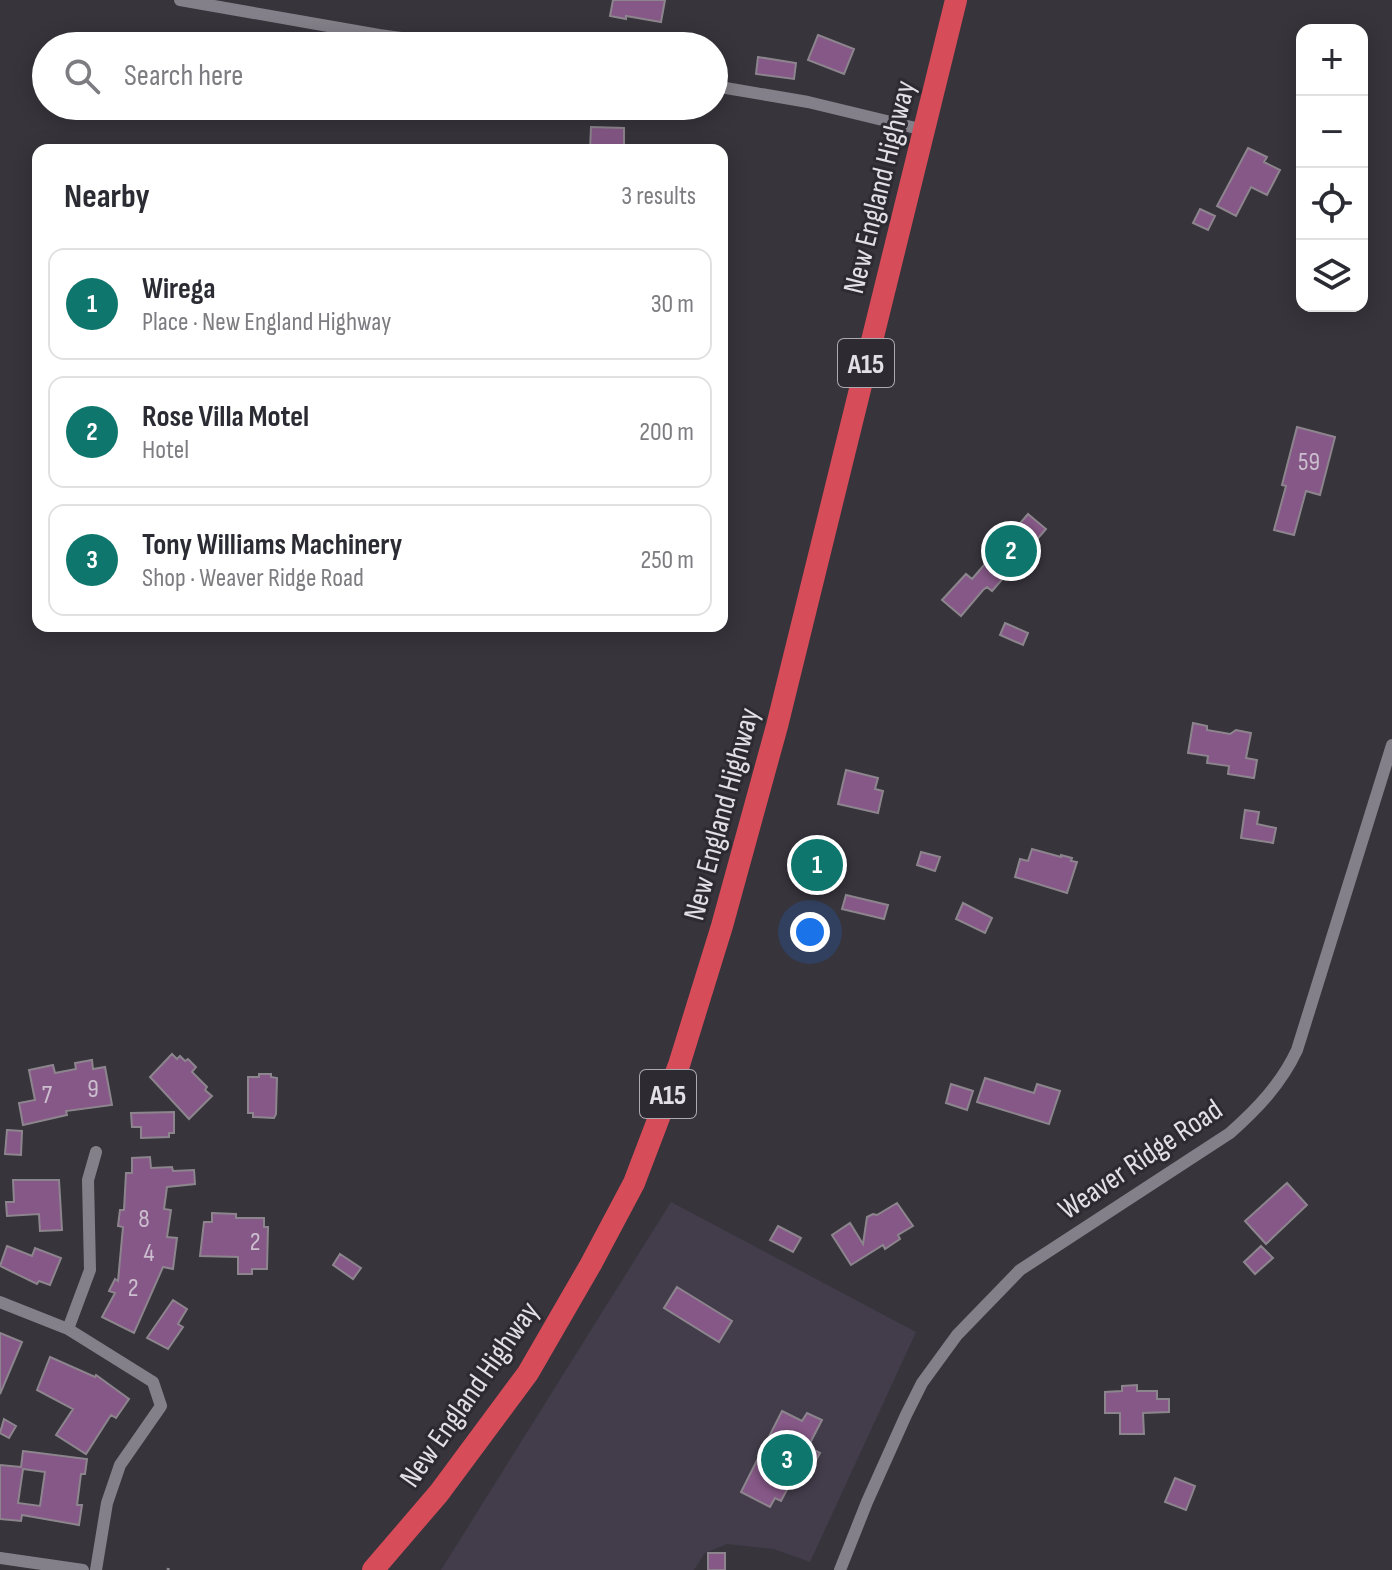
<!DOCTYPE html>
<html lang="en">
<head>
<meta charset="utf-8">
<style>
	body { margin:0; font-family:"Sofia Sans Condensed",sans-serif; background:#f2f2f3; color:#2b2b33 }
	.controls { position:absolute; right:24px; top:24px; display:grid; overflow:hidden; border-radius:16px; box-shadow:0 4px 20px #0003 }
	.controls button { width:72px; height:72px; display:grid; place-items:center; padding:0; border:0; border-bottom:2px solid #e1e1e2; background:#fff; color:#2b2b33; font:40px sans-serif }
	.you { position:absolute; left:810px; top:932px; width:28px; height:28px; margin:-20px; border:6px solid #fff; border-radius:50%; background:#1a73e8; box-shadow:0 0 0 12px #1a73e833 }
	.badge { display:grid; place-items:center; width:52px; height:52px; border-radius:50%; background:#0f766e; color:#fff; font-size:26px; font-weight:700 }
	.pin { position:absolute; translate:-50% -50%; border:4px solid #fff; box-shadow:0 2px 8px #0006 }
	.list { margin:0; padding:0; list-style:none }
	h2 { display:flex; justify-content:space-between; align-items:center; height:104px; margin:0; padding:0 32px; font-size:34px }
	h2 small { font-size:26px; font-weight:400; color:#7c7c81 }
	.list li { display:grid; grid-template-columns:52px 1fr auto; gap:24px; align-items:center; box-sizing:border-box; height:112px; margin:0 16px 16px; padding:0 16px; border:2px solid #e1e1e2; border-radius:16px }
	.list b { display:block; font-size:30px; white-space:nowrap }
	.list p { margin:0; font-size:26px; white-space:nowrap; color:#7c7c81 }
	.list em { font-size:26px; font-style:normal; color:#7c7c81 }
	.icon { flex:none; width:44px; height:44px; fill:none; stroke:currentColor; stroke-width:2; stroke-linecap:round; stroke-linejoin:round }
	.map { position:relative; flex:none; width:1392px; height:1570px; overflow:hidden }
	.search { position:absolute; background:#fff; box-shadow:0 4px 20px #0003; left:32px; top:32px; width:696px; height:88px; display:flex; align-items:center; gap:20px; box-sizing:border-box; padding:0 28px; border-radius:44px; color:#7c7c81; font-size:30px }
	.panel { position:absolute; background:#fff; box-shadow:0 4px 20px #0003; left:32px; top:144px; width:696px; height:488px; border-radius:16px }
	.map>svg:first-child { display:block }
	.built { fill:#433d4b }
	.building { fill:#865887; stroke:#8d858d; stroke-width:2; fill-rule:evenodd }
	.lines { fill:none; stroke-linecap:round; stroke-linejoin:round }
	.path { stroke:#8b898f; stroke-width:3; stroke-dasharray:2 6; stroke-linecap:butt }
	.street { stroke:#848089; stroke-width:12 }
	.highway { stroke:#d64c59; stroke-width:22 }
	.labels { text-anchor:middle; stroke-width:6; stroke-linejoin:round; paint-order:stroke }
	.number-label { font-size:26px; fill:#cbbece }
	.shield { fill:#2d2a32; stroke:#aca9af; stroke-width:2 }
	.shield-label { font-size:28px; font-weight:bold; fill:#e2e0e5 }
	.street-label { font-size:30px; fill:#e2e0e5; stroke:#2d2a32 }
</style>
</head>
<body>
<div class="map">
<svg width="1392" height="1570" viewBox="0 0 1392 1570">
	<rect width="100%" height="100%" fill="#37343c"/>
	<!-- built -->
	<path class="built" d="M 671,1202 L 916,1332 L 810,1562 L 774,1549 L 727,1544 L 705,1553 L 694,1570 L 441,1570 Z"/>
	<!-- building -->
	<path class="building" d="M 613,0 L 665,0 L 661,22 L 626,16 L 626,19 L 610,16 Z
		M 818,35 L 854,49 L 844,74 L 808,60 Z
		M 758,57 L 796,63 L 794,79 L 756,74 Z
		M 591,127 L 624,128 L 624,150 L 590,150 Z
		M 1248,148 L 1267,157 L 1264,162 L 1280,170 L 1267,195 L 1251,187 L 1236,216 L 1217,206 Z
		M 1200,209 L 1215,216 L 1208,230 L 1193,223 Z
		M 1297,427 L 1335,437 L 1320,495 L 1306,491 L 1294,535 L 1274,530 L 1286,486 L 1282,485 Z
		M 1028,514 L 1046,529 L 992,591 L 987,587 L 983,590 L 961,616 L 942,600 L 966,574 L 972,579 Z
		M 1005,623 L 1028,633 L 1023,645 L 1000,635 Z
		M 1193,723 L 1207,726 L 1207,730 L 1230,734 L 1236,730 L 1251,733 L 1246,758 L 1257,760 L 1254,778 L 1228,774 L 1229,766 L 1207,763 L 1208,756 L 1188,753 Z
		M 846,770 L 878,778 L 875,789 L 883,791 L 878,813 L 838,804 Z
		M 1245,810 L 1259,812 L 1257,824 L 1276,828 L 1273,843 L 1241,838 Z
		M 807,843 L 827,848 L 824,860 L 832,862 L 824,891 L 799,888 Z
		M 1032,849 L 1061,857 L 1061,855 L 1072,858 L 1071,861 L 1077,862 L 1067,893 L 1015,877 L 1020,859 L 1028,861 Z
		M 921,852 L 940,857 L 935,871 L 917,865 Z
		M 846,895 L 888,905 L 884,919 L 842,909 Z
		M 963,903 L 992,918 L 985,933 L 956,919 Z
		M 172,1054 L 177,1059 L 180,1056 L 185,1061 L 188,1059 L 196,1067 L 192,1072 L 207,1087 L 205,1090 L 212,1096 L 189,1119 L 150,1077 Z
		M 92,1060 L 93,1069 L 105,1067 L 112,1105 L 66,1111 L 67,1115 L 23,1125 L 19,1103 L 35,1100 L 29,1070 L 53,1065 L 55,1073 L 76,1069 L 75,1063 Z
		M 259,1074 L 271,1074 L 271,1077 L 277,1078 L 276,1114 L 274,1118 L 253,1117 L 253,1113 L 248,1113 L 248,1077 L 259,1077 Z
		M 985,1078 L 1034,1093 L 1037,1084 L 1060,1091 L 1049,1124 L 977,1102 Z
		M 951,1084 L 973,1091 L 967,1110 L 946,1103 Z
		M 174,1112 L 174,1133 L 169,1133 L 169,1137 L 141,1138 L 141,1127 L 132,1127 L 131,1113 Z
		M 7,1130 L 22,1131 L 21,1155 L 5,1154 Z
		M 150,1157 L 151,1168 L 172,1167 L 173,1171 L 194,1170 L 195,1184 L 167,1187 L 164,1209 L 171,1210 L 167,1237 L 177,1238 L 173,1269 L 163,1267 L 134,1333 L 102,1317 L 115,1293 L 109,1291 L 115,1279 L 118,1281 L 123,1227 L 118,1226 L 120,1210 L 124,1210 L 126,1173 L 132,1173 L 132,1158 Z
		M 13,1180 L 59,1180 L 62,1230 L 40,1231 L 39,1214 L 7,1216 L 6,1202 L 14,1202 Z
		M 1287,1183 L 1307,1205 L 1266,1244 L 1245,1221 Z
		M 897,1203 L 913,1226 L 898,1235 L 900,1239 L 885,1249 L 883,1245 L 851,1265 L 832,1235 L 850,1223 L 863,1244 L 867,1217 L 873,1214 L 877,1215 Z
		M 212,1213 L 236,1214 L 236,1218 L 264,1218 L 264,1227 L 268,1227 L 267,1269 L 252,1269 L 252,1274 L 238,1274 L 238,1257 L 200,1256 L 204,1222 L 212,1222 Z
		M 778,1226 L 801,1238 L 793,1252 L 770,1240 Z
		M 7,1246 L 32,1256 L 35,1248 L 61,1258 L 50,1285 L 39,1281 L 37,1284 L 0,1266 Z
		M 1261,1246 L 1273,1258 L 1255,1274 L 1244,1262 Z
		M 340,1254 L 361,1268 L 353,1279 L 333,1265 Z
		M 677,1287 L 732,1321 L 719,1342 L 664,1308 Z
		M 173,1300 L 187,1309 L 178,1324 L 183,1327 L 168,1349 L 147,1338 Z
		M 0,1333 L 22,1342 L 0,1394 Z
		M 50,1357 L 95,1377 L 96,1375 L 129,1399 L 116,1418 L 111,1415 L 86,1454 L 56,1435 L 73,1409 L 37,1390 Z
		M 1137,1385 L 1137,1391 L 1157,1391 L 1157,1399 L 1169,1399 L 1169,1412 L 1143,1413 L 1144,1434 L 1120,1434 L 1120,1413 L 1105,1413 L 1105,1392 L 1122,1391 L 1122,1386 Z
		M 782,1411 L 802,1421 L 807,1413 L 822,1420 L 808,1447 L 820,1453 L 810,1472 L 799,1467 L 781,1501 L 775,1498 L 770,1507 L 741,1492 Z
		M 4,1419 L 16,1426 L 9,1438 L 0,1433 Z
		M 23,1451 L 87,1459 L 85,1474 L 81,1474 L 77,1505 L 82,1505 L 79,1525 L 22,1515 L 21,1521 L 0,1519 L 0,1465 L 21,1467 ZM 23,1469 L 45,1472 L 40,1506 L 18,1503 Z
		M 1175,1478 L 1195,1486 L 1186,1510 L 1165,1502 Z
		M 708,1553 L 725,1553 L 725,1570 L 708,1570 Z"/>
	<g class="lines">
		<!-- path -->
		<path class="path" d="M 168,1570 L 169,1565"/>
		<!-- street -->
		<path class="street" d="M 180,0 L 379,35 L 460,46
			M 714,86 L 808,102 L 924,130
			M 0,1302 L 68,1329 L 153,1382 L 161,1406 L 120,1465 L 107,1503 L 96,1570
			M 68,1329 L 90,1270 L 88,1180 L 96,1152
			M 0,1558 L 83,1570
			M 840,1570 L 867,1502 L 906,1415 L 922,1383 L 957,1335 L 1020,1270 L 1230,1133 C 1258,1108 1281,1084 1297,1050 L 1392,745"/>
		<!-- highway -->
		<path class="highway" d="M 373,1570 L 439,1493 L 528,1373 L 591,1264 L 634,1183 L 679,1065 L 722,926 L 777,726 L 956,0"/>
	</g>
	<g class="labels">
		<!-- number labels -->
		<g class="number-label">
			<text x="1309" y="470">59</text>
			<text x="93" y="1097">9</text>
			<text x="47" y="1103">7</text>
			<text x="144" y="1227">8</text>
			<text x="255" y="1250">2</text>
			<text x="149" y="1261">4</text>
			<text x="133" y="1296">2</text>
		</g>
		<!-- shield labels -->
		<g class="shield">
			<rect x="838" y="339" width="56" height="48" rx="6"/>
			<rect x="640" y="1070" width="56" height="48" rx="6"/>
		</g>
		<g class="shield-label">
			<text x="866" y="373">A15</text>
			<text x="668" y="1104">A15</text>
		</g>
		<!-- street labels -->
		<g class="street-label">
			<text transform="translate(879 187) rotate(-76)" y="10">New England Highway</text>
			<text transform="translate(721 814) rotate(-75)" y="10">New England Highway</text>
			<text transform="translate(1140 1159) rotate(-34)" y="10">Weaver Ridge Road</text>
			<text transform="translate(469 1394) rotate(-55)" y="10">New England Highway</text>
		</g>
	</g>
</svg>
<div class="controls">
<button>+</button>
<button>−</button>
<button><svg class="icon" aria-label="locate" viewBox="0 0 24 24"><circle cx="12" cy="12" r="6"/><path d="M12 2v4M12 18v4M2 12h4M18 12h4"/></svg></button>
<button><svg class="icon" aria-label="layers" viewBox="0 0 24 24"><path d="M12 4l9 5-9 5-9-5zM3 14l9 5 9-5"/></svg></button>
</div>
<div class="you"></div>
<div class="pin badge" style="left:817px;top:865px">1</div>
<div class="pin badge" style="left:1011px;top:551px">2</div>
<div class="pin badge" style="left:787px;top:1460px">3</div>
<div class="search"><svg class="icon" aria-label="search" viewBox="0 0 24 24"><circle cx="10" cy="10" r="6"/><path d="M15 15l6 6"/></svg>Search here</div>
<section class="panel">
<h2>Nearby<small>3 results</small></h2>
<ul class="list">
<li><span class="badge">1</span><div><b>Wirega</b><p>Place · New England Highway</p></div><em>30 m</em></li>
<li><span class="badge">2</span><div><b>Rose Villa Motel</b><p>Hotel</p></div><em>200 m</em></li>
<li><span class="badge">3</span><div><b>Tony Williams Machinery</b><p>Shop · Weaver Ridge Road</p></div><em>250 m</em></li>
</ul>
</section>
</div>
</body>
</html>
